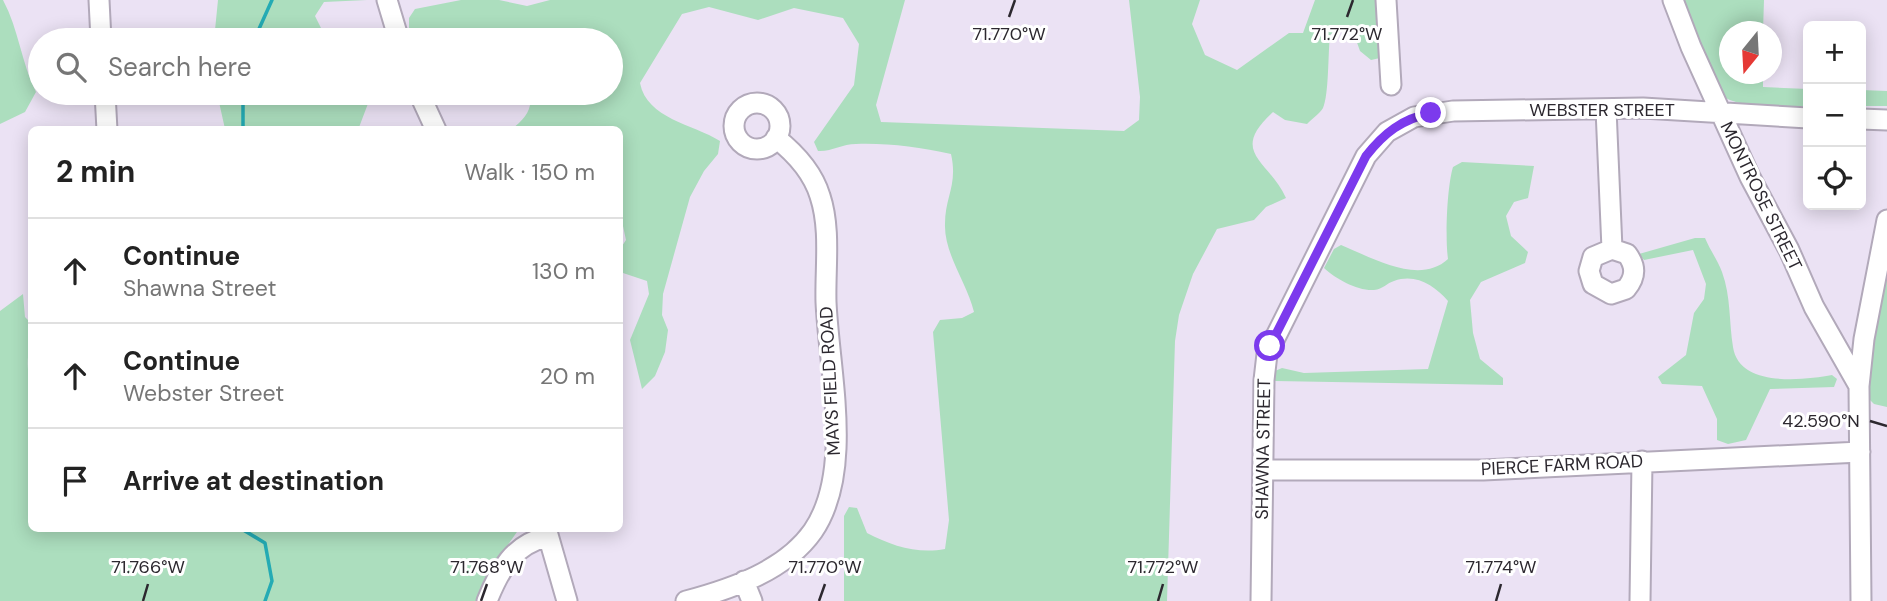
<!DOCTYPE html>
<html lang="en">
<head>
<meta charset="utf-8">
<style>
	body { margin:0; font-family:"DM Sans",sans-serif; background:#f6f6f6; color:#222 }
	.controls { position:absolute; right:21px; top:21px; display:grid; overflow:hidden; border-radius:10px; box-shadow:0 4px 18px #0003 }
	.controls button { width:63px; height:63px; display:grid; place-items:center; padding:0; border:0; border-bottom:2px solid #e0e0e0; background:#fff; color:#222; font:35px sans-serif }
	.compass { position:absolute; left:1719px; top:21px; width:63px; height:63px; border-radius:50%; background:#fff; box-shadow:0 4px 18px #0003; rotate:198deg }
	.stop { position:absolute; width:21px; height:21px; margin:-16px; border:5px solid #7c3aed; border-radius:50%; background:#fff }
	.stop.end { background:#7c3aed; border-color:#fff; box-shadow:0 2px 7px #0008 }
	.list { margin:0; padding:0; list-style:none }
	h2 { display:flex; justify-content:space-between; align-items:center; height:91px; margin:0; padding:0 28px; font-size:30px }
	h2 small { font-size:23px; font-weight:400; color:#767676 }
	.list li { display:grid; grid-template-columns:46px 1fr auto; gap:21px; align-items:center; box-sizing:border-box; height:105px; padding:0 28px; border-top:2px solid #e0e0e0 }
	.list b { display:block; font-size:26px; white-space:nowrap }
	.list p { margin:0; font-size:23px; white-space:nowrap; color:#767676 }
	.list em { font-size:23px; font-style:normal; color:#767676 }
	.icon { flex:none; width:38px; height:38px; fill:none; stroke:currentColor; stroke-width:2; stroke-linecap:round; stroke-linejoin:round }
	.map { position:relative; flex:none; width:1887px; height:601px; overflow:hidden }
	.search { position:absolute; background:#fff; box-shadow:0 4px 18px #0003; left:28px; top:28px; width:595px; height:77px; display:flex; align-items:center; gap:18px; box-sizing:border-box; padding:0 24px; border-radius:38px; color:#767676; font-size:26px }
	.panel { position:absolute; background:#fff; box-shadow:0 4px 18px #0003; left:28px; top:126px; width:595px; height:406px; border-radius:10px }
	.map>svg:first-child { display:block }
	.green { fill:#acdebe }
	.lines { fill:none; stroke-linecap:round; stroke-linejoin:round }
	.stream { stroke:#24abb4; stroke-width:3.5 }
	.minor-casing { stroke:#b2a9ba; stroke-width:23 }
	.minor { stroke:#fff; stroke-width:19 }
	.route { stroke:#7c3aed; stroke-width:9 }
	.ticks { fill:none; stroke:#2c282f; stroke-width:2.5 }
	.labels { text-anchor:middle; stroke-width:6; stroke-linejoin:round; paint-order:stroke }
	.street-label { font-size:18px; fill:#2c282f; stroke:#fff }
	.ticks-label { font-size:18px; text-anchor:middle; fill:#2c282f; stroke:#fff; stroke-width:6; stroke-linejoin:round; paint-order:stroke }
</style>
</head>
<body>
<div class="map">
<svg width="1887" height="601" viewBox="0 0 1887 601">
	<rect width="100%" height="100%" fill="#ebe2f4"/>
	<!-- green -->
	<path class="green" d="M 0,0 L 3,0 C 19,30 21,62 36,92 L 25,112 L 0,124 Z
		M 218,0 L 367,0 L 324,2 L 315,16 L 327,40 L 214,40 Z
		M 461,0 L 499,0 L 527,6 L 550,0 L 905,0 L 876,105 L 881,122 L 1124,131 L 1139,120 L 1140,97 L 1129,0 L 1200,0 L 1192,24 L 1205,55 L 1237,70 L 1289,33 L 1303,33 L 1315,0 L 1382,0 L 1380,58 L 1371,60 L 1360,51 L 1354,34 C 1344,29 1338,28 1330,35 C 1328,52 1329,95 1323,108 C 1320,113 1312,119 1307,124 L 1285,120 L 1273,112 C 1228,153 1269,160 1286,198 L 1266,207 L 1254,220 L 1217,229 L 1193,274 L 1179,315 L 1175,341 L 1167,601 L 844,601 L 844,516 L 849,507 L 857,508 L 867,533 C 892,546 917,554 945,549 L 949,520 L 933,332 L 940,320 L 962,318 L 974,312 C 967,283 944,254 945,224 C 945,196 958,185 951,154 C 919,147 888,143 856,144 C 842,144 831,152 818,151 L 814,142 L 854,85 L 859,44 L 843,18 L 794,8 L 758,20 L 709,7 L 682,14 L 640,83 C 647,119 693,124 720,141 L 718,154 L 704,171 L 690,197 L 663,294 L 662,315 L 668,330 L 665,352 L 655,376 L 642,389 L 630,340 L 649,294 L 647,281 L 620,272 L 620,249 L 626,240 L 620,212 L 620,130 L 512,129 C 524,119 534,109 529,93 L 611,93 L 611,40 L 419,40 L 409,32 L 409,18 L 415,9 Z
		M 1681,0 L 1764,0 L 1763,31 L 1730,32 L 1730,74 L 1763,74 L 1763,87 L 1808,89 L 1808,106 C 1779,105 1742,111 1717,93 Z
		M 1861,90 L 1887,91 L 1887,106 L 1861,106 Z
		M 217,93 L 372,93 L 358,130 L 225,129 Z
		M 1462,162 L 1534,166 L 1528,198 L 1514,202 L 1506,216 L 1511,236 L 1528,252 L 1525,263 L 1481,282 L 1470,300 L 1473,333 L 1480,359 L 1503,378 L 1503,385 L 1275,381 L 1273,378 L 1275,371 L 1282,368 L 1304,373 L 1428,369 L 1448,301 C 1435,286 1416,273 1394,281 C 1387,283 1383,289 1374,290 C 1357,291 1336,279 1324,268 L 1334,249 L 1341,245 C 1371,257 1419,286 1448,259 C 1445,238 1447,187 1453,167 Z
		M 1695,238 L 1705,238 C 1710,250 1718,261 1722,272 C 1731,296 1729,323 1733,347 C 1739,388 1804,380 1832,375 L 1837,379 L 1834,387 L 1770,389 L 1746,440 L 1728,444 L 1717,440 L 1717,419 L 1702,386 L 1662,384 L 1658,377 L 1686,355 L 1694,313 L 1704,299 L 1706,284 L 1693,250 L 1644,260 L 1639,254 Z
		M 1887,274 L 1887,407 L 1874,404 L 1866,396 L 1872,347 Z
		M 23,294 L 25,317 L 32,324 C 31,349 23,362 32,387 L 32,528 L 519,529 L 493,566 L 479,601 L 0,601 L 0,311 Z"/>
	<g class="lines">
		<!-- stream -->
		<path class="stream" d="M 254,40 L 272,0
			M 243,130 L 243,93
			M 240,528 L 265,543 L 272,581 L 265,601"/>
		<defs>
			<path id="minor" d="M 99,0 L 101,40
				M 387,0 L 399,40
				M 1386,0 L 1391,85
				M 1673,0 L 1691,47 L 1750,177 L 1789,250 L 1814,307 L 1859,386
				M 105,93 L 107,130
				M 419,93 L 436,130
				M734 126a23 23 0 1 1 46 0a23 23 0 1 1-46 0Z
				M 1606,109 L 1612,249 L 1593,257 L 1589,271 L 1593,284 L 1611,294 L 1626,289 C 1636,277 1636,266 1627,254 L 1612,249
				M 1861,119 L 1887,120
				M 1263,470 L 1483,470 L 1860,452
				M 546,528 L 567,601
				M 744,581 L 752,601
				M 487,601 C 499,571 513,544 547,537
				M 686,601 C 731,589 785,571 813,531 C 854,471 829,371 826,302 C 825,268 831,229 820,196 C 813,173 795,153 776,138
				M 1261,601 L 1264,380 L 1267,354 L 1366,156 L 1387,132 L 1414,117 L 1453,111 L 1643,108 L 1808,118
				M 1640,601 L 1642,461
				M 1861,601 L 1859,386 L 1864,339 L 1887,220"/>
		</defs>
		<!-- minor casing -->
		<use href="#minor" class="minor-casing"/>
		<!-- minor -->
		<use href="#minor" class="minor"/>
	</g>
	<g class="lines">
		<!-- route -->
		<path class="route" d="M 1270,346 L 1366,156 C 1384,133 1402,119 1431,113"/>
	</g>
	<!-- ticks -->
	<path class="ticks" d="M 1009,17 L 1015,0M 1347,17 L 1353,0M 1870,421 L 1887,426M 143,601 L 148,584M 481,601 L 487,584M 819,601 L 825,584M 1158,601 L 1163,584M 1496,601 L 1501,584"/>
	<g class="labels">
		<!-- street labels -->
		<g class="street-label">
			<text x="1602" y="116">WEBSTER STREET</text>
			<text transform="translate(1761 196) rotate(64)" y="6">MONTROSE STREET</text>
			<text transform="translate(830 381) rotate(-93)" y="6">MAYS FIELD ROAD</text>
			<text transform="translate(1263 449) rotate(-89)" y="6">SHAWNA STREET</text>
			<text transform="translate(1562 465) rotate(-3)" y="6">PIERCE FARM ROAD</text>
		</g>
	</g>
	<g class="ticks-label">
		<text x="1009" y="40">71.770°W</text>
		<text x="1347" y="40">71.772°W</text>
		<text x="1821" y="427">42.590°N</text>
		<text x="148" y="573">71.766°W</text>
		<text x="487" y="573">71.768°W</text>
		<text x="825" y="573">71.770°W</text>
		<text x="1163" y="573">71.772°W</text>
		<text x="1501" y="573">71.774°W</text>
	</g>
</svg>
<div class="controls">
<button>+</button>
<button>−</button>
<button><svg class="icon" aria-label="locate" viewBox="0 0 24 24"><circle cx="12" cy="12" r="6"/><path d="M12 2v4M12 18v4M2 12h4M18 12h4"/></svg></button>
</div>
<svg class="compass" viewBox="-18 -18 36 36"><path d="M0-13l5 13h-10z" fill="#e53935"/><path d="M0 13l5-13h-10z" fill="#767676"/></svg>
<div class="stop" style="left:1270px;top:346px"></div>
<div class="stop end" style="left:1431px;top:113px"></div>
<div class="search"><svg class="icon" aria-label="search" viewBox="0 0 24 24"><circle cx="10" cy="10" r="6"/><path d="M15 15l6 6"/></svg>Search here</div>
<section class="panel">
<h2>2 min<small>Walk · 150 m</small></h2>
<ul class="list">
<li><svg class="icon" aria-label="ahead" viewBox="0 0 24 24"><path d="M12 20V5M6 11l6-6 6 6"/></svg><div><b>Continue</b><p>Shawna Street</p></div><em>130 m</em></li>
<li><svg class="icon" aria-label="ahead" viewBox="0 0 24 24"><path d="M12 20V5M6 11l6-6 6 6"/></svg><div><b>Continue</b><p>Webster Street</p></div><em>20 m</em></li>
<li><svg class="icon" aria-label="arrive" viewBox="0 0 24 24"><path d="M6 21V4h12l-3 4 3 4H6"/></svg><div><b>Arrive at destination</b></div></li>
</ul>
</section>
</div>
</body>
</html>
